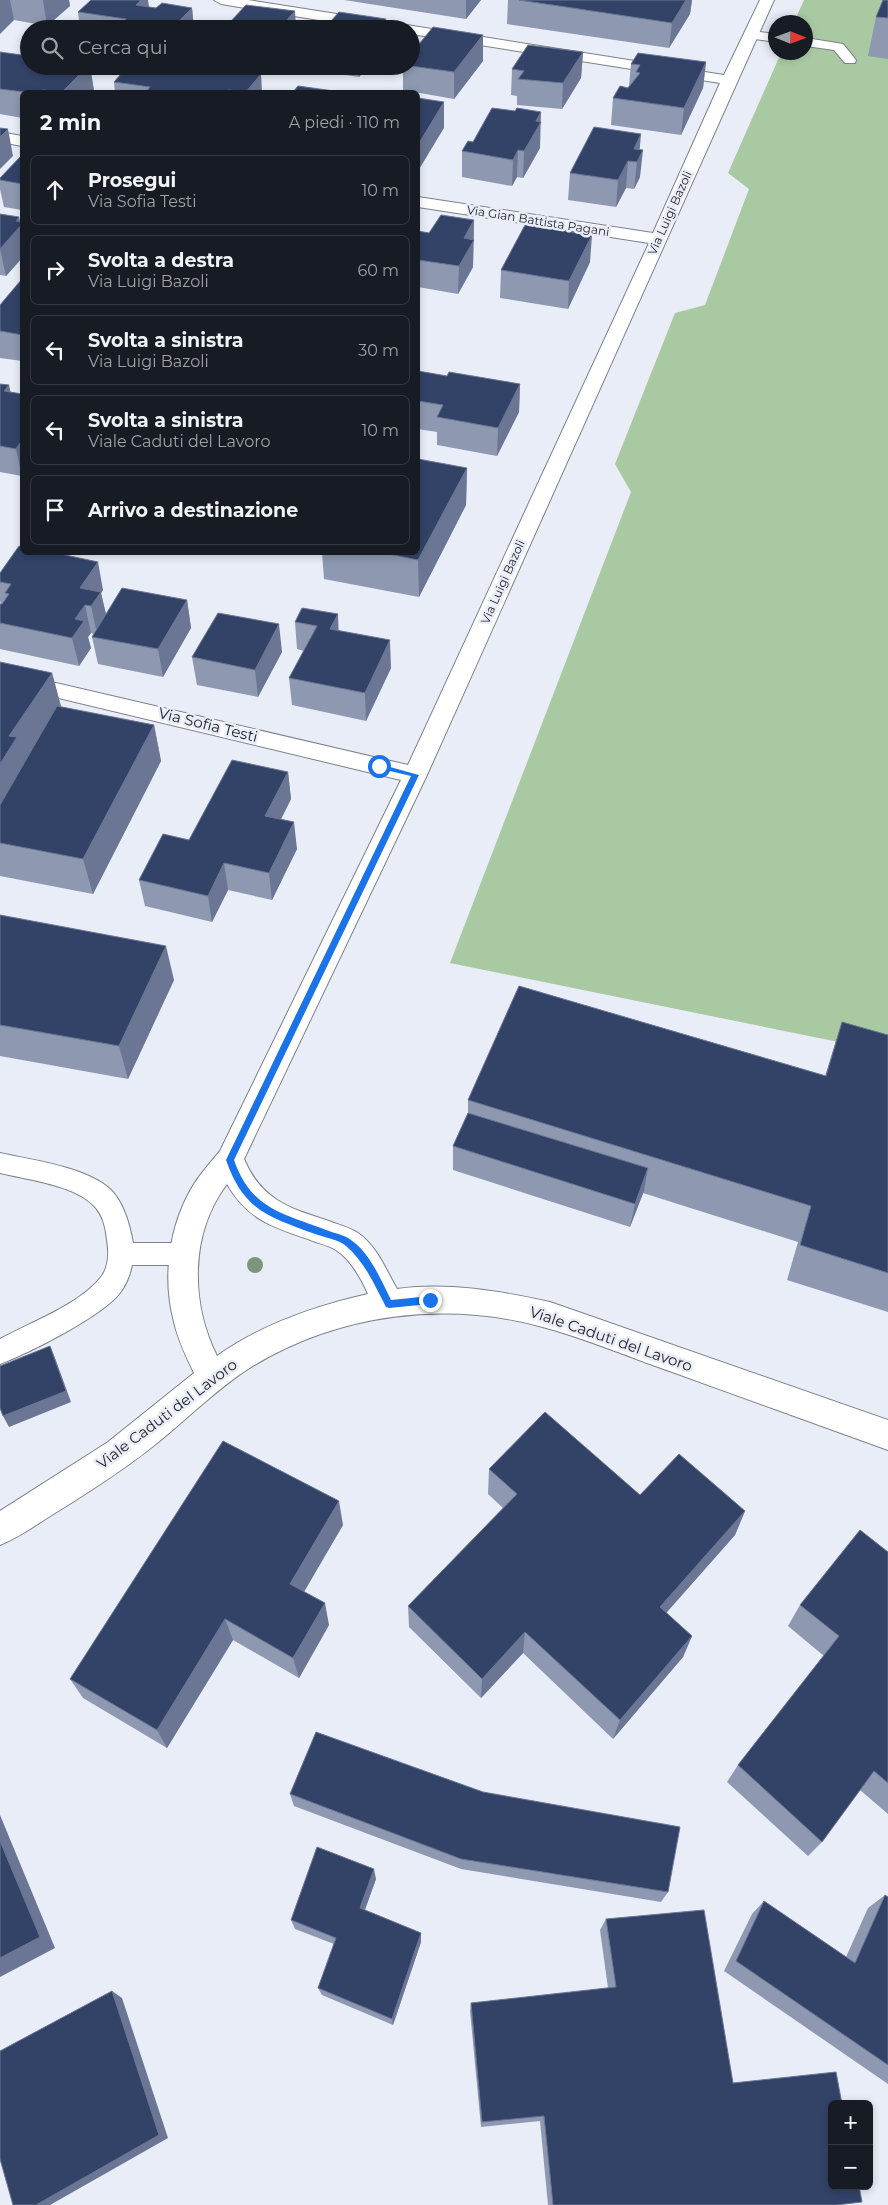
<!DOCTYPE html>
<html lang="it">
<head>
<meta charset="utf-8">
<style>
	body { margin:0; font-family:Montserrat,sans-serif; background:#242831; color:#f1f3f6 }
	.controls { position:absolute; right:15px; bottom:15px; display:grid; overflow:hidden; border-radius:8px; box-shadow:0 2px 8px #0003 }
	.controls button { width:45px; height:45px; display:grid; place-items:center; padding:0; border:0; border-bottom:1px solid #363941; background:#171b24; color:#f1f3f6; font:25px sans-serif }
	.compass { position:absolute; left:768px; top:15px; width:45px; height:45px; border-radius:50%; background:#171b24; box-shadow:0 2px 8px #0003; rotate:91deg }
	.stop { position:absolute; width:15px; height:15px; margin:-11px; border:4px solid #1a73e8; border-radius:50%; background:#fff }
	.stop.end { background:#1a73e8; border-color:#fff; box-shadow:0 1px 5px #0008 }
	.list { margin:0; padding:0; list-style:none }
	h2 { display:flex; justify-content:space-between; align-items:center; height:65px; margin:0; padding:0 20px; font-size:21px }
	h2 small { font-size:16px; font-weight:400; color:#9ea1a6 }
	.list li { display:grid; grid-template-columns:32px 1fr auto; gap:15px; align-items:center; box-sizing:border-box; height:70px; margin:0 10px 10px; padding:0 10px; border:1px solid #363941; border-radius:8px }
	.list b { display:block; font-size:19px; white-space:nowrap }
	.list p { margin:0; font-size:16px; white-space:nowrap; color:#9ea1a6 }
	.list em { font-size:16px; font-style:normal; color:#9ea1a6 }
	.icon { flex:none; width:28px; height:28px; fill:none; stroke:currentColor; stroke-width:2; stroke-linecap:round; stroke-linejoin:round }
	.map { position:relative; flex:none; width:888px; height:2205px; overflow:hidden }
	.search { position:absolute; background:#171b24; box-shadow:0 2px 8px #0003; left:20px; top:20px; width:400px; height:55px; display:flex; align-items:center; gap:12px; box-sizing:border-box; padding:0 18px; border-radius:28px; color:#9ea1a6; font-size:19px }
	.panel { position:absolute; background:#171b24; box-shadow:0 2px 8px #0003; left:20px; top:90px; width:400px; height:465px; border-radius:8px }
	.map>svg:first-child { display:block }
	.green { fill:#a8c9a2 }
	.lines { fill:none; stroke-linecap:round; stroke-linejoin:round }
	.service-casing { stroke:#7d818a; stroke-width:2 }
	.minor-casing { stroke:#7d818a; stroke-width:2 }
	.service { fill:#fff; fill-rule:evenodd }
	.minor { fill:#fff; fill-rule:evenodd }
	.tree { fill:#7a967c }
	.wall { fill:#8e98b0 }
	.shaded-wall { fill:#6a7693 }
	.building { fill:#334368; stroke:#6a7693 }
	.route { fill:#1a73e8 }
	.labels { text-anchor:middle; stroke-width:5; stroke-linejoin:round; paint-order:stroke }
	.far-street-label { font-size:12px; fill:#232428; stroke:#e9edf7 }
	.street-label { font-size:15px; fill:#232428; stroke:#e9edf7 }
</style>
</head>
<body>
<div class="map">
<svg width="888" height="2205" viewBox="0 0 888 2205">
	<rect width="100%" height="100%" fill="#e9edf7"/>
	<!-- green -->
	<path class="green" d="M 804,0 L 888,0 L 888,1052 L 450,963 L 631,492 L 615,464 L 675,313 L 705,305 L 749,189 L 728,173 L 781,53 L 806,52 L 806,22 L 794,22 Z"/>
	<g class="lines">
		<defs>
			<path id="service" d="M 751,31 L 776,34 L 776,42 L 747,38 L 745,35 L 747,32 Z
				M 806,38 L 843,44 L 856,60 L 855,63 L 845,63 L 834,50 L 806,46 Z
				M 0,1153 C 32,1160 87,1167 111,1190 C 124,1203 130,1226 133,1243 L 185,1243 L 194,1246 L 198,1254 L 194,1262 L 185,1265 L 132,1265 C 130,1275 126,1285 120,1293 C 101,1317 29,1353 0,1364 L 0,1339 C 31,1322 79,1305 101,1277 C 109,1267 109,1252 107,1240 C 106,1229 103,1216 96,1208 C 77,1185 28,1180 0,1173 Z"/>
			<path id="minor" d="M 214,0 L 248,0 L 724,75 L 760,0 L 774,0 L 427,775 L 244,1159 C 261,1199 288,1208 326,1220 C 336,1224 349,1227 358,1233 C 377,1246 386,1270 397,1289 C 448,1282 500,1291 550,1302 L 888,1420 L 888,1450 C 817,1424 746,1399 675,1373 C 634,1359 592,1341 550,1329 C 449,1299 337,1313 248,1369 C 219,1388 194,1412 168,1434 C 133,1464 94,1489 55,1513 C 37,1524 20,1537 0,1545 L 0,1511 L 108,1442 L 194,1373 C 186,1356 178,1340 174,1322 C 162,1278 169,1224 194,1184 C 201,1173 211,1162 220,1151 L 401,780 L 0,684 L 0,670 L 408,765 L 649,243 L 418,207 L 418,197 L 653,233 L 720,83 L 411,34 L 411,29 L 374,29 L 221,4 ZM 227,1184 C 247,1219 272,1227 308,1239 C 317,1243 328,1245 336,1250 C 351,1260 361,1278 368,1294 C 315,1306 262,1324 217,1356 C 190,1302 190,1233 227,1184 Z
				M 0,132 L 22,136 L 22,146 L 0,142 Z"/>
		</defs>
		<!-- service casing -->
		<use href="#service" class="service-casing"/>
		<!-- minor casing -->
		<use href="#minor" class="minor-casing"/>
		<!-- service -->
		<use href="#service" class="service"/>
		<!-- minor -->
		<use href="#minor" class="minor"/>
	</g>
	<!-- trees -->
	<circle class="tree" cx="255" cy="1265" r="8"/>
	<!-- wall -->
	<path class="wall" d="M 0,0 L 69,0 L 70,6 L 47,26 L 14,20 Z
		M 344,0 L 481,0 L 466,19 Z
		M 508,0 L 692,0 L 690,14 L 669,48 L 507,24 Z
		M 888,0 L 888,59 L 868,56 L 876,17 Z
		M 149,7 L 156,8 L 192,8 L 194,29 L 80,29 L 78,12 Z
		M 0,52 L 29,66 L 90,66 L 94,91 L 92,92 L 22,92 L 22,118 L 0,114 Z
		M 583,52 L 581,78 L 562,109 L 517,105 L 517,96 L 511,95 L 512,69 Z
		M 411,54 L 483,61 L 454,99 L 403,90 L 403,66 L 411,66 Z
		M 706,62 L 703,88 L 681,135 L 611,125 L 613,98 L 629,86 L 631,64 Z
		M 312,66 L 369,66 L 359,77 L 312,70 Z
		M 114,82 L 262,92 L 115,92 Z
		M 540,122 L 540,148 L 523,178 L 517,177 L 512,186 L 462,177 L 462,151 L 473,142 Z
		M 640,150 L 640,177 L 634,189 L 626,188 L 616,207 L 568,200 L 570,173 Z
		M 22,155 L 22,210 L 4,207 L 0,189 L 0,178 Z
		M 0,214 L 22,222 L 22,258 L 6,276 L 0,275 Z
		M 474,220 L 473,267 L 458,294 L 418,287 L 418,231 L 429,233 Z
		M 590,262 L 568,309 L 500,298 L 501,270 Z
		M 22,279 L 22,361 L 0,358 L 0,305 Z
		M 418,371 L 447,376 L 520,384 L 519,412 L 497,456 L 437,445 L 437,432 L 418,429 Z
		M 0,384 L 10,392 L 22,394 L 22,476 L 0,472 Z
		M 467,468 L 466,505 L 419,597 L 324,579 L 322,552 L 418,552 Z
		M 0,573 L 103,590 L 101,593 L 106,614 L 187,600 L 191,628 L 163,677 L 98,664 L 92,637 L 94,634 L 91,633 L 88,637 L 91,648 L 79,666 L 0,649 L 0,604 L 1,604 L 0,601 Z
		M 295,622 L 339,630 L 391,668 L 366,721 L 292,705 L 289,678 L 304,651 L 297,649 Z
		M 282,652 L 258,697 L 197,685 L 192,657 Z
		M 0,662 L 52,673 L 61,707 L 154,725 L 161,761 L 93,894 L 0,876 Z
		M 288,772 L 291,799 L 281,819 L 297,849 L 272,900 L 228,890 L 212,922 L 145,906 L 139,880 L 189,840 Z
		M 0,915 L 174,980 L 128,1079 L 0,1056 Z
		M 842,1022 L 888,1035 L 888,1312 L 787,1280 L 798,1242 L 643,1193 L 630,1227 L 453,1170 L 453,1146 L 468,1113 L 468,1100 L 825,1076 Z
		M 489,1469 L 640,1495 L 745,1511 L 735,1535 L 666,1613 L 692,1636 L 683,1657 L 613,1739 L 523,1653 L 481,1698 L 409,1627 L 408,1606 L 503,1508 L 488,1494 Z
		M 343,1525 L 304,1592 L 329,1625 L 299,1678 L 233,1640 L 167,1748 L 83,1698 L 70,1679 Z
		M 888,1552 L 888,1814 L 860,1790 L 822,1842 L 808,1856 L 727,1782 L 738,1765 L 824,1656 L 788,1626 L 800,1605 Z
		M 290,1794 L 668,1892 L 661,1902 L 461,1869 L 294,1806 Z
		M 376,1879 L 365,1910 L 421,1933 L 421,1942 L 393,2025 L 322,1995 L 318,1988 L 334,1944 L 295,1929 L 291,1920 Z
		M 885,1895 L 888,1897 L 888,2084 L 724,1971 L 752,1914 L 764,1901 L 846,1957 L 868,1908 Z
		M 606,1919 L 733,2083 L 836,2205 L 548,2205 L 540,2121 L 481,2127 L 470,2011 L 471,2003 L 608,1988 L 600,1930 Z"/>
	<!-- shaded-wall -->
	<path class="shaded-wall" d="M 0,0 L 10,0 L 14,20 L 0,34 Z
		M 43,0 L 69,0 L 70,6 L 47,26 Z
		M 141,0 L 148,0 L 151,20 L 136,5 Z
		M 466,0 L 481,0 L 466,19 Z
		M 686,0 L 692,0 L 690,14 L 669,48 L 672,23 Z
		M 192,8 L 194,29 L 171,29 Z
		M 295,11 L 296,29 L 279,29 Z
		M 386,19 L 387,29 L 378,29 Z
		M 483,35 L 483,61 L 454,99 L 454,72 Z
		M 583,52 L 581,78 L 562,109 L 563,83 Z
		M 706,62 L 703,88 L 681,135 L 684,108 Z
		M 88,66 L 90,66 L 94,91 L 92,92 L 62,92 Z
		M 359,66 L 369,66 L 359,77 Z
		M 261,74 L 262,92 L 246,92 Z
		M 444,102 L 444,128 L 418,171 L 418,145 Z
		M 541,112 L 540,148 L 523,178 L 524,151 L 536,121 Z
		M 8,129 L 13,156 L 0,169 L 0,137 Z
		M 641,134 L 639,158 L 643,150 L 640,177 L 634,189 L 637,162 L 634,149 Z
		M 518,150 L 517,177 L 512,186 L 513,160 Z
		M 628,161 L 626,188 L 616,207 L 618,180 Z
		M 19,217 L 21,226 L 22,224 L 22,258 L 6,276 L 0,249 L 16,221 Z
		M 474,220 L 473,267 L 458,294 L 459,266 L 464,238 Z
		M 592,235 L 590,262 L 568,309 L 569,281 Z
		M 520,384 L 519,412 L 497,456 L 498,428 Z
		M 9,385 L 15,413 L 4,391 Z
		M 22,440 L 22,476 L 16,449 Z
		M 467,468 L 466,505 L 419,597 L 418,560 Z
		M 98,562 L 103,590 L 101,593 L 107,619 L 97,634 L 91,606 L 85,605 L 91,633 L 88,637 L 91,648 L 79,666 L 72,638 L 80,588 Z
		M 187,600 L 191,628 L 163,677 L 158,649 Z
		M 338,614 L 339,642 L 330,629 Z
		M 279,624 L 282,652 L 258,697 L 255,670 Z
		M 390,640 L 391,668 L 366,721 L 365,693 Z
		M 52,673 L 62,710 L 0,818 L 0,764 L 9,736 Z
		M 154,725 L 161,761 L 93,894 L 83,859 Z
		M 288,772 L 291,799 L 269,843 L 265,816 Z
		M 294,822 L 297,849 L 272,900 L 269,873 Z
		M 224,863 L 228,890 L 212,922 L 208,896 Z
		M 166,946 L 174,980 L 128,1079 L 119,1046 Z
		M 648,1168 L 644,1191 L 630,1227 L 635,1204 Z
		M 50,1346 L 55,1358 L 71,1402 L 9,1427 L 3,1416 Z
		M 339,1501 L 343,1525 L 295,1607 L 290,1584 Z
		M 745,1511 L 735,1535 L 652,1629 L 660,1607 Z
		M 325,1603 L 329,1625 L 299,1678 L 293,1658 Z
		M 225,1619 L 233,1640 L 167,1748 L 157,1730 Z
		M 525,1632 L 523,1653 L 481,1698 L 482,1679 Z
		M 692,1636 L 683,1657 L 613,1739 L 620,1720 Z
		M 0,1815 L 55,1948 L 0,1977 Z
		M 374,1869 L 376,1879 L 362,1917 L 360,1908 Z
		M 421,1933 L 421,1942 L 393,2025 L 392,2019 Z
		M 112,1991 L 122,1998 L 168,2138 L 50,2205 L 36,2205 Z"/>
	<!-- building -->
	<path class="building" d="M 91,0 L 141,0 L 136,5 L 156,8 L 162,3 L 192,8 L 171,29 L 116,29 L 126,19 L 78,12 Z
		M 519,0 L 686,0 L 672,23 Z
		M 883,0 L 888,0 L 888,18 L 876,17 Z
		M 246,5 L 295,11 L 279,29 L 213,29 L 218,23 L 231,21 Z
		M 339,12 L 386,19 L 378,29 L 324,29 Z
		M 433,27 L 483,35 L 454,72 L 411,66 L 411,54 Z
		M 528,45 L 583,52 L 563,83 L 518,79 L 524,71 L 512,69 Z
		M 0,52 L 29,56 L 29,66 L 88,66 L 62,92 L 43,90 L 40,92 L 24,92 L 0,89 Z
		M 638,53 L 706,62 L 684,108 L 613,98 L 620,86 L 628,88 L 640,73 L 636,72 L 640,65 L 631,64 Z
		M 128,66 L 184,66 L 232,73 L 234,70 L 261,74 L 246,92 L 228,90 L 226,92 L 146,92 L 150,87 L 114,82 Z
		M 298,86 L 341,92 L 293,92 Z
		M 418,98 L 444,102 L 418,145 Z
		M 492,108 L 515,111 L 517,108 L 541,112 L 536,121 L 541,122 L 524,151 L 518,150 L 513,160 L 462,151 L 468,141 L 473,142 Z
		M 594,127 L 641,134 L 634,149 L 643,150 L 637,162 L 628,161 L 618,180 L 570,173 Z
		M 0,128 L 8,129 L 0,137 Z
		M 22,155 L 22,184 L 0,180 L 0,178 Z
		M 0,214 L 19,217 L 16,221 L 22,222 L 22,224 L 0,249 Z
		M 441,215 L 474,220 L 464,238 L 474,240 L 459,266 L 418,260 L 418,231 L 429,233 Z
		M 525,225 L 592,235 L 569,281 L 501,270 Z
		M 22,279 L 22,335 L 0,331 L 0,305 Z
		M 418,371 L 447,376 L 449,372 L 520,384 L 498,428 L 437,417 L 443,405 L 418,401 Z
		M 0,384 L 9,385 L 4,391 L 22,394 L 22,440 L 16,449 L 0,446 Z
		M 418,459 L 467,468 L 418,560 L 379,552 L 418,552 Z
		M 19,546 L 22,547 L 22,552 L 51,552 L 98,562 L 80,588 L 101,592 L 91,606 L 85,605 L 75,619 L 84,621 L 72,638 L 0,623 L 0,604 L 2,604 L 9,594 L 5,593 L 11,584 L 0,582 L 0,573 Z
		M 122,588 L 187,600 L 158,649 L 92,637 Z
		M 302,608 L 338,614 L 330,629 L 390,640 L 365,693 L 289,678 L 317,626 L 295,622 Z
		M 218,613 L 279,624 L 255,670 L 192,657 Z
		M 0,662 L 52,673 L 9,736 L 17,737 L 0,764 Z
		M 57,706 L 154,725 L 83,859 L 0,843 L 0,805 Z
		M 232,760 L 288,772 L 265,816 L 294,822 L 269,873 L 224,863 L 208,896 L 139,880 L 163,834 L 189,840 Z
		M 0,915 L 166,946 L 119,1046 L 0,1025 Z
		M 519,986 L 826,1076 L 842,1022 L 888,1035 L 888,1273 L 800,1245 L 811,1206 L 468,1100 Z
		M 468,1113 L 648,1168 L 635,1204 L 453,1146 Z
		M 50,1346 L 66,1391 L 3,1416 L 0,1408 L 0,1366 Z
		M 545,1412 L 640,1495 L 679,1454 L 745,1511 L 660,1607 L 692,1636 L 620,1720 L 525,1632 L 482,1679 L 408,1606 L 517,1494 L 489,1469 Z
		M 223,1441 L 339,1501 L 290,1584 L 325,1603 L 293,1658 L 225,1619 L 157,1730 L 70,1679 Z
		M 860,1530 L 888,1552 L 888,1783 L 874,1771 L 822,1842 L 738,1765 L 839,1636 L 800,1605 Z
		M 316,1732 L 483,1792 L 680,1827 L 668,1892 L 461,1859 L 290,1794 Z
		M 0,1841 L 40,1937 L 0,1958 Z
		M 317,1847 L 374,1869 L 360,1908 L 421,1933 L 392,2019 L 318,1988 L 336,1938 L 291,1920 Z
		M 885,1895 L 888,1897 L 888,2065 L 736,1961 L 764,1901 L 855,1963 Z
		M 704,1910 L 733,2083 L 836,2072 L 842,2104 L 832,2104 L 832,2186 L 859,2186 L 862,2202 L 836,2205 L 553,2205 L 544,2116 L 482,2122 L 471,2003 L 616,1987 L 606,1919 Z
		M 112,1991 L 159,2135 L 36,2205 L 13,2205 L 0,2159 L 0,2051 Z"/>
	<!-- route -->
	<path class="route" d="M 379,764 L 419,775 L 234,1160 C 251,1209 282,1213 326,1230 C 334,1233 345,1235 351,1240 C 370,1253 381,1280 391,1300 L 430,1296 L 434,1300 L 430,1304 L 389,1308 L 386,1307 C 375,1286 365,1262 346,1246 C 340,1240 327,1238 318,1235 C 270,1217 244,1212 226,1160 L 411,776 L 377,768 L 376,766 Z"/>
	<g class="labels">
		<!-- far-street labels -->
		<g class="far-street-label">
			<text transform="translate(670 213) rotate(-66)" y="4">Via Luigi Bazoli</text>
			<text transform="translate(538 221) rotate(9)" y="4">Via Gian Battista Pagani</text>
			<text transform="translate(503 582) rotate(-66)" y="4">Via Luigi Bazoli</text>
		</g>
		<!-- street labels -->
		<g class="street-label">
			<text transform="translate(208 725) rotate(14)" y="5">Via Sofia Testi</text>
			<text transform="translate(611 1339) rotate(19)" y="5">Viale Caduti del Lavoro</text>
			<text transform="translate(167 1414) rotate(-37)" y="5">Viale Caduti del Lavoro</text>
		</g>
	</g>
</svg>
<div class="controls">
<button>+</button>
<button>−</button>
</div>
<svg class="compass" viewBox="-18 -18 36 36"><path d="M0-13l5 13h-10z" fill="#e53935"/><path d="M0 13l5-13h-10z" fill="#9ea1a6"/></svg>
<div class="stop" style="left:379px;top:766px"></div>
<div class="stop end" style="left:430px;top:1300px"></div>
<div class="search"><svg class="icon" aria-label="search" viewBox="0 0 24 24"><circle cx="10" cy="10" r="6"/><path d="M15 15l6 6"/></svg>Cerca qui</div>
<section class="panel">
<h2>2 min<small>A piedi · 110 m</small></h2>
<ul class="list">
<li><svg class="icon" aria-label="ahead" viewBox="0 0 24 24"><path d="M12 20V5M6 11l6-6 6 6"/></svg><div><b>Prosegui</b><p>Via Sofia Testi</p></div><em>10 m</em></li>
<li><svg class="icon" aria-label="right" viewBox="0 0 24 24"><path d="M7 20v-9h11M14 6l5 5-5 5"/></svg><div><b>Svolta a destra</b><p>Via Luigi Bazoli</p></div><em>60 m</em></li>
<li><svg class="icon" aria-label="left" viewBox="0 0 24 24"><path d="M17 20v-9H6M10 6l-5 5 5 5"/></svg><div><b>Svolta a sinistra</b><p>Via Luigi Bazoli</p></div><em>30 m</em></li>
<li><svg class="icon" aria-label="left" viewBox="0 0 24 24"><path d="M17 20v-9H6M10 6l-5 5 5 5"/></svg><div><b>Svolta a sinistra</b><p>Viale Caduti del Lavoro</p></div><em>10 m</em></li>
<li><svg class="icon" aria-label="arrive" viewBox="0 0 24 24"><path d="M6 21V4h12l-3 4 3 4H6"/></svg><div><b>Arrivo a destinazione</b></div></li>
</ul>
</section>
</div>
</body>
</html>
